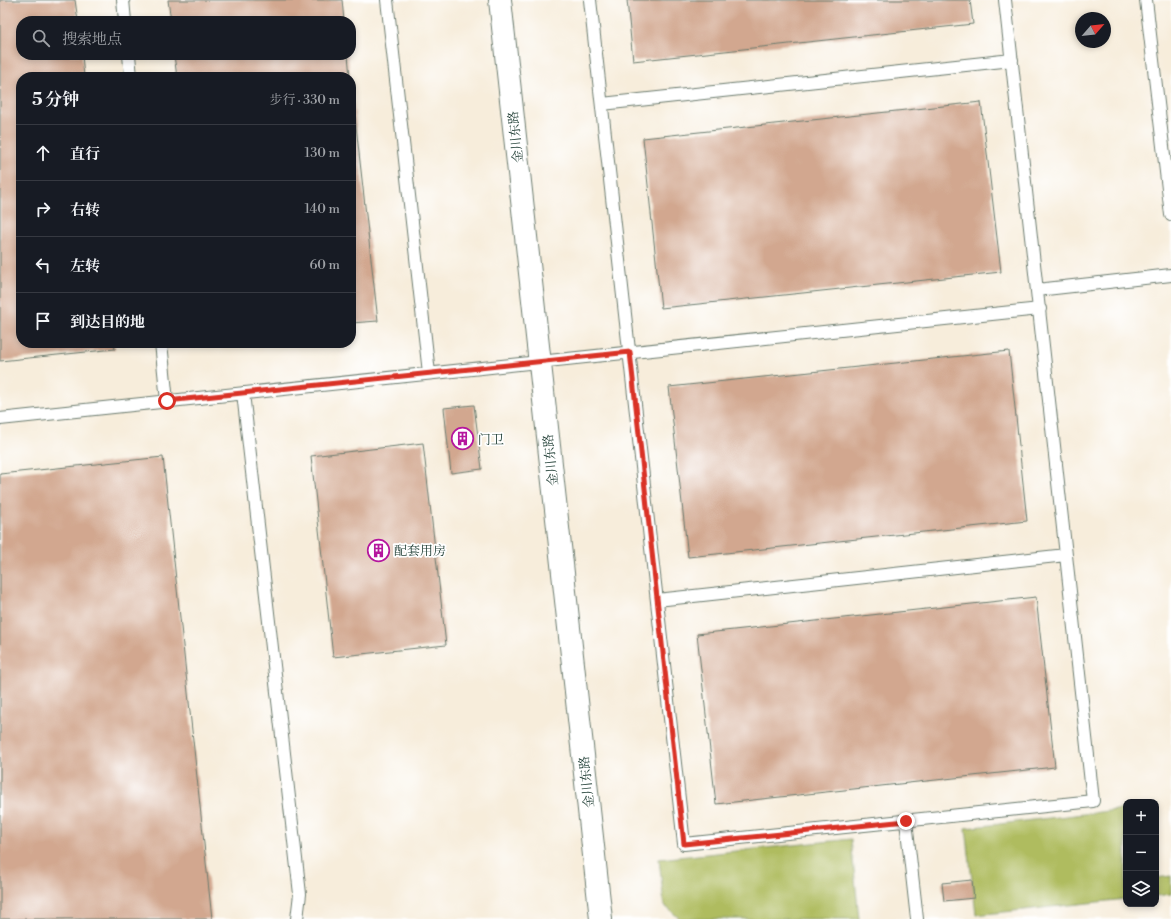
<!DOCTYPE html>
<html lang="zh">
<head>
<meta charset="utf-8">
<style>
	body { margin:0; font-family:"Libre Bodoni","Noto Serif SC",serif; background:#20242c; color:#f1f3f6 }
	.controls { position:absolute; right:12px; bottom:12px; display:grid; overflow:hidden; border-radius:8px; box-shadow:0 2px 6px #0003 }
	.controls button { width:36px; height:36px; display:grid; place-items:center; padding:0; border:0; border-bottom:1px solid #363941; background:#171b24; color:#f1f3f6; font:20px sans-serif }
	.compass { position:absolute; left:1075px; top:12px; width:36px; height:36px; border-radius:50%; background:#171b24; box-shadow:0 2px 6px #0003; rotate:62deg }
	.stop { position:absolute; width:12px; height:12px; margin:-9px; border:3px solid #d93025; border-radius:50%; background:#fff }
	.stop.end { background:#d93025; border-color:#fff; box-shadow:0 1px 4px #0008 }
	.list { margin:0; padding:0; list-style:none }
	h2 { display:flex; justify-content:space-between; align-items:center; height:52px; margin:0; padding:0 16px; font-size:17px }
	h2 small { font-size:13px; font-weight:400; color:#9ea1a6 }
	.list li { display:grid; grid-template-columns:26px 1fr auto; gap:12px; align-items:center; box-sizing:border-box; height:56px; padding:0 16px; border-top:1px solid #363941 }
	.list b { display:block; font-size:15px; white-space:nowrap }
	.list em { font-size:13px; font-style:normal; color:#9ea1a6 }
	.icon { flex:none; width:22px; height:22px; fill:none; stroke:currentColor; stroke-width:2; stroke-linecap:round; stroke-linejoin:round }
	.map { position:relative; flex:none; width:1171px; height:919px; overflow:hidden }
	.search { position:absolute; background:#171b24; box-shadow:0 2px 6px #0003; left:16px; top:16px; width:340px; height:44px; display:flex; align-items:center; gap:10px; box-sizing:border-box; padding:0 14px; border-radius:16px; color:#9ea1a6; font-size:15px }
	.panel { position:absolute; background:#171b24; box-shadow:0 2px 6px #0003; left:16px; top:72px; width:340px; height:276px; border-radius:16px }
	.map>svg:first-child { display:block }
	.green { fill:#afbc5e; stroke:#677c49 }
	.building { fill:#d2a78f }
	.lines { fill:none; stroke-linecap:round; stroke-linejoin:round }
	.service-casing { stroke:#6b7b6e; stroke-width:14 }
	.tertiary-casing { stroke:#6b7b6e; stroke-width:24 }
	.service { stroke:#fff; stroke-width:12 }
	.tertiary { stroke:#fff; stroke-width:22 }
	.route { stroke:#d93025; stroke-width:5 }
	.labels { text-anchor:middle; stroke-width:3.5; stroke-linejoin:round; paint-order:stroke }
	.street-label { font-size:13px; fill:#1f3d34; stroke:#fff }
	.poi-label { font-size:13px; fill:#1f3d34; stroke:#fff; text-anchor:start }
</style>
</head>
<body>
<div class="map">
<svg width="1171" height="919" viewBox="0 0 1171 919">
	<rect width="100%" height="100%" fill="#fff"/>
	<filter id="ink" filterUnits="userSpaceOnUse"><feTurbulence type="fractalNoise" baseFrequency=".025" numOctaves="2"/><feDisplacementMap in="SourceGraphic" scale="8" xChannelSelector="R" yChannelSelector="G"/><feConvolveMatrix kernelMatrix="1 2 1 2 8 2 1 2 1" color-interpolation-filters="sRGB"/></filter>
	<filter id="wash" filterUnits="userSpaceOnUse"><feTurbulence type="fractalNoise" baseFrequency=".012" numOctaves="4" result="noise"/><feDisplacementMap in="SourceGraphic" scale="16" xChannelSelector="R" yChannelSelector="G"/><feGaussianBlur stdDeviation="0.9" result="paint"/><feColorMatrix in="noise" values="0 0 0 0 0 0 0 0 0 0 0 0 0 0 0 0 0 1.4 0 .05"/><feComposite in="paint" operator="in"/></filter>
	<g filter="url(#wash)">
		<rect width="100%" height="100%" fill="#f7eddb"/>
		<!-- green -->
		<path class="green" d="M 1125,809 L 1126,821 L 1126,899 L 976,915 L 966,828 Z
			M 851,839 L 859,919 L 680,919 L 664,905 L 659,859 Z
			M 1171,876 L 1171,894 L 1156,896 L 1156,878 Z"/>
		<g id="blocks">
			<!-- building -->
			<path class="building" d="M 0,0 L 75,0 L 78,21 L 21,21 L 21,55 L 82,55 L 84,77 L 21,77 L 21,343 L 114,343 L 115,349 L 0,361 Z
				M 168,0 L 342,0 L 344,21 L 171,21 Z
				M 627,0 L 970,0 L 973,24 L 633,61 Z
				M 174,55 L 348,55 L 350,77 L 177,77 Z
				M 351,91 L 352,91 L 378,321 L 351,323 Z
				M 981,102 L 1001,272 L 661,308 L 643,138 Z
				M 1009,351 L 1027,521 L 688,557 L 669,387 Z
				M 474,405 L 482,469 L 451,473 L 444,408 Z
				M 423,443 L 446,645 L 333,657 L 311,456 Z
				M 163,457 L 212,919 L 0,919 L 0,474 Z
				M 1036,597 L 1055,767 L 716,804 L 697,634 Z
				M 972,880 L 974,898 L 944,901 L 942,883 Z"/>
		</g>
	</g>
	<g filter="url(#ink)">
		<use href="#blocks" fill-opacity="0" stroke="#6b7b6e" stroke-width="1"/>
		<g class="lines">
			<defs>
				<path id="service" d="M 123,0 L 125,21
					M 387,0 L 429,373
					M 590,0 L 684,844 L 1093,801 L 1005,0
					M 1146,0 L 1171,215
					M 129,55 L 131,77
					M 602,104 L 1012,60
					M 1037,290 L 1171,275
					M 161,343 L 167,401
					M 243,393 L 300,894 L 297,919
					M 0,419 L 1040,309
					M 657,600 L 1066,555
					M 906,821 L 917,919"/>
				<path id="tertiary" d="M 500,0 L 601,919"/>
			</defs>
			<!-- service casing -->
			<use href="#service" class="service-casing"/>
			<!-- tertiary casing -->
			<use href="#tertiary" class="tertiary-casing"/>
			<!-- service -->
			<use href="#service" class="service"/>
			<!-- tertiary -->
			<use href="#tertiary" class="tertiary"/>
		</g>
	</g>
	<g class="lines" filter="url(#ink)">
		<!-- route -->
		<path class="route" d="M 167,401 L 630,352 L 684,844 L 906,821"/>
	</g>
	<!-- icons -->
	<defs>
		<symbol id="building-ring" viewBox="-11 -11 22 22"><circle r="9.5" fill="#fff" stroke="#b5179e" stroke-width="1.5"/><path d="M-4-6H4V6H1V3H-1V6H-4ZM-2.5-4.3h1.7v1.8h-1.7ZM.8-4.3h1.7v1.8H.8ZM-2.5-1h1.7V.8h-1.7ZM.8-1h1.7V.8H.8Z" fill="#b5179e"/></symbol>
	</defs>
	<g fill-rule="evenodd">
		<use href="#building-ring" x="450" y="426" width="25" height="25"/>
		<use href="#building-ring" x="366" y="538" width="25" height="25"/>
	</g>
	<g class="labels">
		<!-- street labels -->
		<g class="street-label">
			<text transform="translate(515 137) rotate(-96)" y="5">金川东路</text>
			<text transform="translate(550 460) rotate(-96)" y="5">金川东路</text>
			<text transform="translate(586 782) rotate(-96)" y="5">金川东路</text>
		</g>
		<!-- poi labels -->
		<g class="poi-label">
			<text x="478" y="444">门卫</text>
			<text x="394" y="555">配套用房</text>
		</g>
	</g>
</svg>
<div class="controls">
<button>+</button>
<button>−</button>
<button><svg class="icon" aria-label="layers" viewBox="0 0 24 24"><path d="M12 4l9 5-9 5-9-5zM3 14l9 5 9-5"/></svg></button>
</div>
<svg class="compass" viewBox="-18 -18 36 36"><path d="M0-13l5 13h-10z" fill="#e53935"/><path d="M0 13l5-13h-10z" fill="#9ea1a6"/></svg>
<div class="stop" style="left:167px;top:401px"></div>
<div class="stop end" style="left:906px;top:821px"></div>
<div class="search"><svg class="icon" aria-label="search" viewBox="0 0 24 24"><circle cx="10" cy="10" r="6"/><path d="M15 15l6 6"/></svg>搜索地点</div>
<section class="panel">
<h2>5 分钟<small>步行 · 330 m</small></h2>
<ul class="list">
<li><svg class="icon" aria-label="ahead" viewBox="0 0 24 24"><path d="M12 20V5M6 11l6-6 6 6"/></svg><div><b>直行</b></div><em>130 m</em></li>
<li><svg class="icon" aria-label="right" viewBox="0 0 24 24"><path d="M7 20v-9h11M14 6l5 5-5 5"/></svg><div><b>右转</b></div><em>140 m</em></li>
<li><svg class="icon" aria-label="left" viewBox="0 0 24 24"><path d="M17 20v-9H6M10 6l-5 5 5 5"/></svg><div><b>左转</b></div><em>60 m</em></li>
<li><svg class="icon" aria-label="arrive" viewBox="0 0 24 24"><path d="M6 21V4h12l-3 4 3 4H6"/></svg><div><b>到达目的地</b></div></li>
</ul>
</section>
</div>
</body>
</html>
